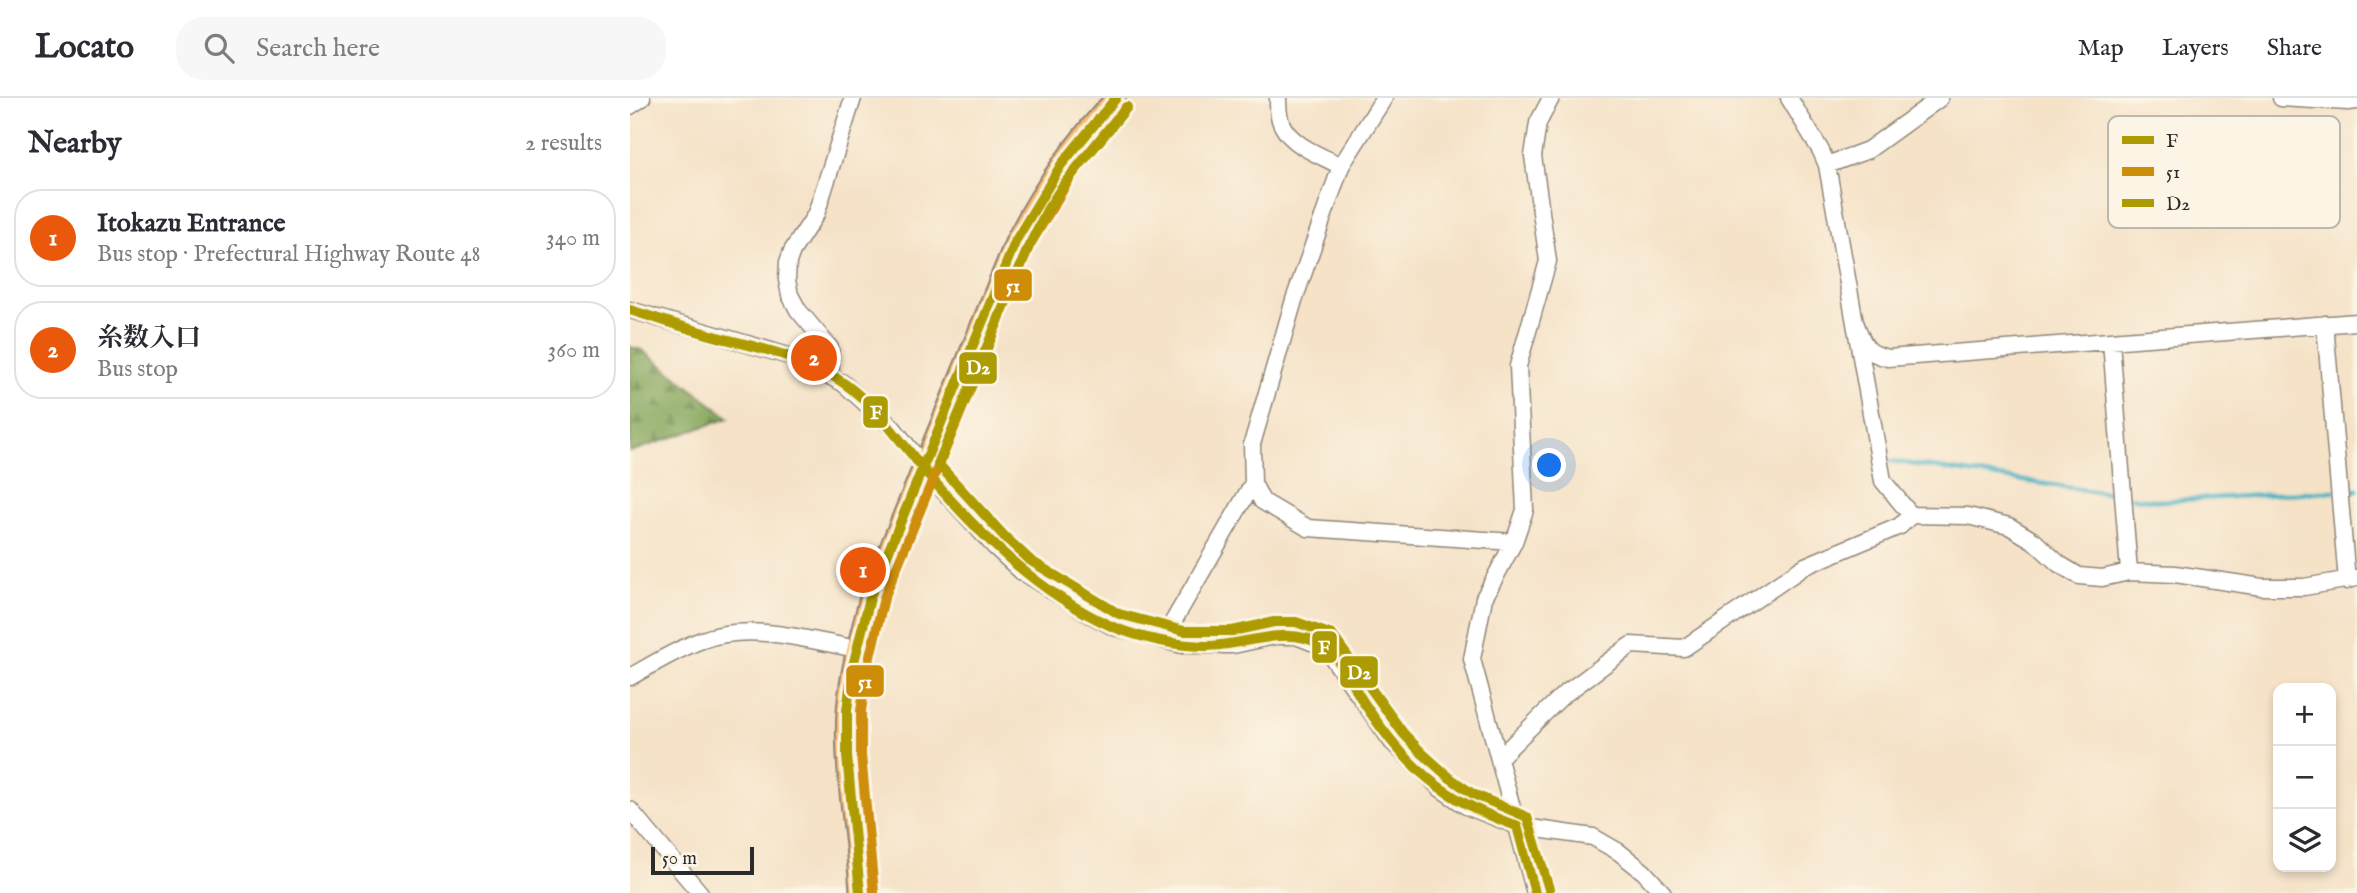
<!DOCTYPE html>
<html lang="en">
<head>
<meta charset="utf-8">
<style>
	body { margin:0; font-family:"IM FELL English","Noto Serif JP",serif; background:#f7f7f7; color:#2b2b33 }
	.controls { position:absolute; right:21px; bottom:21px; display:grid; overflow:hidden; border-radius:14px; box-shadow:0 4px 10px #0003 }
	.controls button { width:63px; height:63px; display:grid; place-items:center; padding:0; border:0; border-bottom:2px solid #e1e1e2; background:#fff; color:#2b2b33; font:35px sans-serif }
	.scale { position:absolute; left:21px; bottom:18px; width:103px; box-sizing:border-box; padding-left:7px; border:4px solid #2b2b2b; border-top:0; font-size:19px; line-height:24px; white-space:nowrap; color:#2b2b2b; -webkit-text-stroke:5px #fcf5e5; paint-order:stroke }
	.you { position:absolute; left:920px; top:368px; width:24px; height:24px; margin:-18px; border:5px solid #fff; border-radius:50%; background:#1a73e8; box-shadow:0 0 0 10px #1a73e833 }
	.badge { display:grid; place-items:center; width:46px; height:46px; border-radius:50%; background:#ea580c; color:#fff; font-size:23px; font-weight:700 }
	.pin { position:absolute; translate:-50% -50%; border:4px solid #fff; box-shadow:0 2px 7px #0006 }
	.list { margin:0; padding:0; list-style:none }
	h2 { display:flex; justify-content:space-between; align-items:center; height:91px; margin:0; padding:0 28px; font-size:30px }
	h2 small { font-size:23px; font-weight:400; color:#7c7c81 }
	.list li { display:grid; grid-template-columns:46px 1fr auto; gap:21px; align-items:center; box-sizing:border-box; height:98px; margin:0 14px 14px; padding:0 14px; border:2px solid #e1e1e2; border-radius:28px }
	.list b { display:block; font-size:26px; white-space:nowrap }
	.list p { margin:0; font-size:23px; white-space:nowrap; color:#7c7c81 }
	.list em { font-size:23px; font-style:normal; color:#7c7c81 }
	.icon { flex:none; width:38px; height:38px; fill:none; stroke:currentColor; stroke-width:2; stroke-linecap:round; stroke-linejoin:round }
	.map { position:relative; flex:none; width:1727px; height:795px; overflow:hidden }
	header { display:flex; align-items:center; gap:42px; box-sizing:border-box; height:98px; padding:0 35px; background:#fff; border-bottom:2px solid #e1e1e2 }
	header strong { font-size:33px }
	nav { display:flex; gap:38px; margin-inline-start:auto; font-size:24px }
	.search { width:490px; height:63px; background:#f7f7f7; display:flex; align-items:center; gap:18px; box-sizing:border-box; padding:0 24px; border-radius:28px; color:#7c7c81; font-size:26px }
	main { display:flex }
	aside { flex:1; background:#fff }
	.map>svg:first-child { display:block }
	.forest { fill:url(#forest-firs); stroke:#586842; stroke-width:2 }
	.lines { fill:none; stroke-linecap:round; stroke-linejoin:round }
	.stream { stroke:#45b1c2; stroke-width:4.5 }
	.minor-casing { stroke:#908679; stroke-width:19 }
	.major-casing { stroke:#908679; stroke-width:23 }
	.minor { stroke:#fff; stroke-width:16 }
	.major { stroke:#fdbc70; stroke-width:19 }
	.bus-1-casing { stroke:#fcf5e5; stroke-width:16 }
	.bus-2-casing { stroke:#fcf5e5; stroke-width:16 }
	.bus-3-casing { stroke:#fcf5e5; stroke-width:16 }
	.bus-1 { stroke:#ad9b03; stroke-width:10 }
	.bus-2 { stroke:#ce8d09; stroke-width:10 }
	.bus-3 { stroke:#ad9b03; stroke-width:10 }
	.key { fill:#fcf5e5; stroke:#bdb8ad; stroke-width:2 }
	.key-label { font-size:19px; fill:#2b2b2b }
	.line-badge { stroke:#fcf5e5; stroke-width:2.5 }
	.badge-label { font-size:19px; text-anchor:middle; font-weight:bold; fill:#fff }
</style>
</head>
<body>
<header>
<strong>Locato</strong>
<div class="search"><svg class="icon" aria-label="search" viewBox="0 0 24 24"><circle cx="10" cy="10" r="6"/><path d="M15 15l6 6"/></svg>Search here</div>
<nav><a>Map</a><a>Layers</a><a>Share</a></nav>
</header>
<main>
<aside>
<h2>Nearby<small>2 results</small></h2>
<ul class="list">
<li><span class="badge">1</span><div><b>Itokazu Entrance</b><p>Bus stop · Prefectural Highway Route 48</p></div><em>340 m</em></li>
<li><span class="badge">2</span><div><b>糸数入口</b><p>Bus stop</p></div><em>360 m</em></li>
</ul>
</aside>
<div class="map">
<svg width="1727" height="795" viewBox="0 0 1727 795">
	<defs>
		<pattern id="forest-firs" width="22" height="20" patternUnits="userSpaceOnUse" patternTransform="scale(1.75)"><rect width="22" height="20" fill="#84a65a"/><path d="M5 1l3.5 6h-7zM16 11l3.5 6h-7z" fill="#6c874b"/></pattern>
	</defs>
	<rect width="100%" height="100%" fill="#fcf5e5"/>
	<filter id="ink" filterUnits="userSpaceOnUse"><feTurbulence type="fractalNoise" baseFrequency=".0143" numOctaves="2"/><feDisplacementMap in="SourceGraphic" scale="14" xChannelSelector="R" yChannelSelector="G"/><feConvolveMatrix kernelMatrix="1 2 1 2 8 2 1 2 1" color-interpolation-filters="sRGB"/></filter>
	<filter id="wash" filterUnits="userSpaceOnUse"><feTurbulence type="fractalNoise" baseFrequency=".00686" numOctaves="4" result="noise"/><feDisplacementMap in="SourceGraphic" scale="28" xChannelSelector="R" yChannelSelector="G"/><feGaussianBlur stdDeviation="1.57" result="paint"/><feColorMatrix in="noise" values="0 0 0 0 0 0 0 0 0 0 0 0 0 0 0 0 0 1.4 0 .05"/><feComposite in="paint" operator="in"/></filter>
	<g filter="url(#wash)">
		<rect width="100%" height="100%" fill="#f5e2c7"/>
		<!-- forest -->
		<path class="forest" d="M 0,249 L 12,252 L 99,320 L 0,354 Z"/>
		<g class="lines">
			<!-- stream -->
			<path class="stream" d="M 1261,363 L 1489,397
				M 1714,393 L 1727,392
				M 1497,399 L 1531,403 L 1705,393"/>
		</g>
	</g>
	<g filter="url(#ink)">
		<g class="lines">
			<defs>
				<path id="minor" d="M 648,0 C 648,9 648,19 652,27 C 662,48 692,58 711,68
					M 754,0 L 711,68 L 664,202 L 622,346 L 623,385 L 632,403 L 678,430 L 884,444
					M 1159,0 L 1191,53 L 1197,67 L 1253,383 L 1281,417
					M 1651,0 L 1718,4 L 1727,3
					M 0,8 L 12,0
					M 1197,67 L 1238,52 L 1310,0
					M 0,212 L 162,259 L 213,285 L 263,330 L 308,387 L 365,449 L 392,474 L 459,516 L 484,529 L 552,547 L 603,547 L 645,538 L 666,538 L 695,549 L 762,644 L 811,691 L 836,708 L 887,728 L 963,739 L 989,754 L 1014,774 L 1033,795
					M 1225,224 C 1233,245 1234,255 1258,260 L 1727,224
					M 1695,226 L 1717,483
					M 1481,243 L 1499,474
					M 201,277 L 200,250 L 168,212 L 160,197 L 157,182 L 158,164 L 162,153 L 186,116 L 223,0
					M 522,539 L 536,536 L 623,385
					M 0,579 C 23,566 47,551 72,542 C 121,524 178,542 227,551
					M 869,660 L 932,598 L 1001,547 L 1054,550 L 1175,468 L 1270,428 L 1281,417 L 1338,418 L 1379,428 L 1404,443 L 1429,466 L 1449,478 L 1472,480 L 1499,474 L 1545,476 L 1632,489 L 1674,489 L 1727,480
					M 0,712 L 70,795
					M 905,795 L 842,561 L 854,500 L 884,444 L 895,412 L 888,268 L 918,163 L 903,58 L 908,25 L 921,0"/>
				<path id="major" d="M 230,795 C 227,734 213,673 217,612 C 220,573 231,534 241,496 L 386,142 C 413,90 446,42 486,0"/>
			</defs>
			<!-- minor casing -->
			<use href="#minor" class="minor-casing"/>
			<!-- major casing -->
			<use href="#major" class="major-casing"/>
			<!-- minor -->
			<use href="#minor" class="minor"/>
			<!-- major -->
			<use href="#major" class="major"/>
			<defs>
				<path id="bus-1" d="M 0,212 C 29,221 58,231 88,239 C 132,251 177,259 215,286 C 247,309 270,343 295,373 C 348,435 406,494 481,528 C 510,540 546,548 577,548 C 615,548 658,525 693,548 C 712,561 722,587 734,605 C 777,670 813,702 887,728
					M 887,728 L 905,795
					M 230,795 L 217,658 L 217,612 L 223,568 L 241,496 L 386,142 L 431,67 L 486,0"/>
				<path id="bus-2" d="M 244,794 L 231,657 L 231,613 L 237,571 L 254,500 L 399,148 L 443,75 L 496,9"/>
				<path id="bus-3" d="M 497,9 L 434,86 L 417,112 L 399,148 L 308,366 L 375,439 L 401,463 L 489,516 L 554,533 L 602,533 L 644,524 L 666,524 L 702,537 L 773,635 L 792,655 L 820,680 L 843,696 L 897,719 L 919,791"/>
			</defs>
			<!-- bus-1 casing -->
			<use href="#bus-1" class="bus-1-casing"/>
			<!-- bus-2 casing -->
			<use href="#bus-2" class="bus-2-casing"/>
			<!-- bus-3 casing -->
			<use href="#bus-3" class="bus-3-casing"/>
			<!-- bus-1 -->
			<use href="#bus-1" class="bus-1"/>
			<!-- bus-2 -->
			<use href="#bus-2" class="bus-2"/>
			<!-- bus-3 -->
			<use href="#bus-3" class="bus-3"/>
		</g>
	</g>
	<!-- legend -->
	<rect x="1478" y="18" width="232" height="112" rx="10" class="key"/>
	<rect x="1492" y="38" width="32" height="8" fill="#ad9b03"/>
	<rect x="1492" y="69" width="32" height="9" fill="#ce8d09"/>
	<rect x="1492" y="101" width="32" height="8" fill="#ad9b03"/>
	<g class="key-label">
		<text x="1536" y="49">F</text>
		<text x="1536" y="80">51</text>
		<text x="1536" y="112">D2</text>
	</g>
	<g class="line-badge">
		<rect x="363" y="170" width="40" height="34" rx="7" fill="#ce8d09"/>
		<rect x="328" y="253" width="40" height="34" rx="7" fill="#ad9b03"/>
		<rect x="232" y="297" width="27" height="34" rx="7" fill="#ad9b03"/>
		<rect x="681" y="532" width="27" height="34" rx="7" fill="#ad9b03"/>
		<rect x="709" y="557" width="40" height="34" rx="7" fill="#ad9b03"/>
		<rect x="215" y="566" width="40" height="34" rx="7" fill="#ce8d09"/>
	</g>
	<g class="badge-label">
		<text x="383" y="194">51</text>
		<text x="348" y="276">D2</text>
		<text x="246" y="321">F</text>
		<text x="694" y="556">F</text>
		<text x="729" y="581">D2</text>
		<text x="235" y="590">51</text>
	</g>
</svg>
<div class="controls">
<button>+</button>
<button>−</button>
<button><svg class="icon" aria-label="layers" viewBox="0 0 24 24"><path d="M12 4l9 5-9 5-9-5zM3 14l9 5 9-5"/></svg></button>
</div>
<div class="scale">50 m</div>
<div class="you"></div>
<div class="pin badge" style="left:233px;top:472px">1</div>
<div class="pin badge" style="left:184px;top:260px">2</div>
</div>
</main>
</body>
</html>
